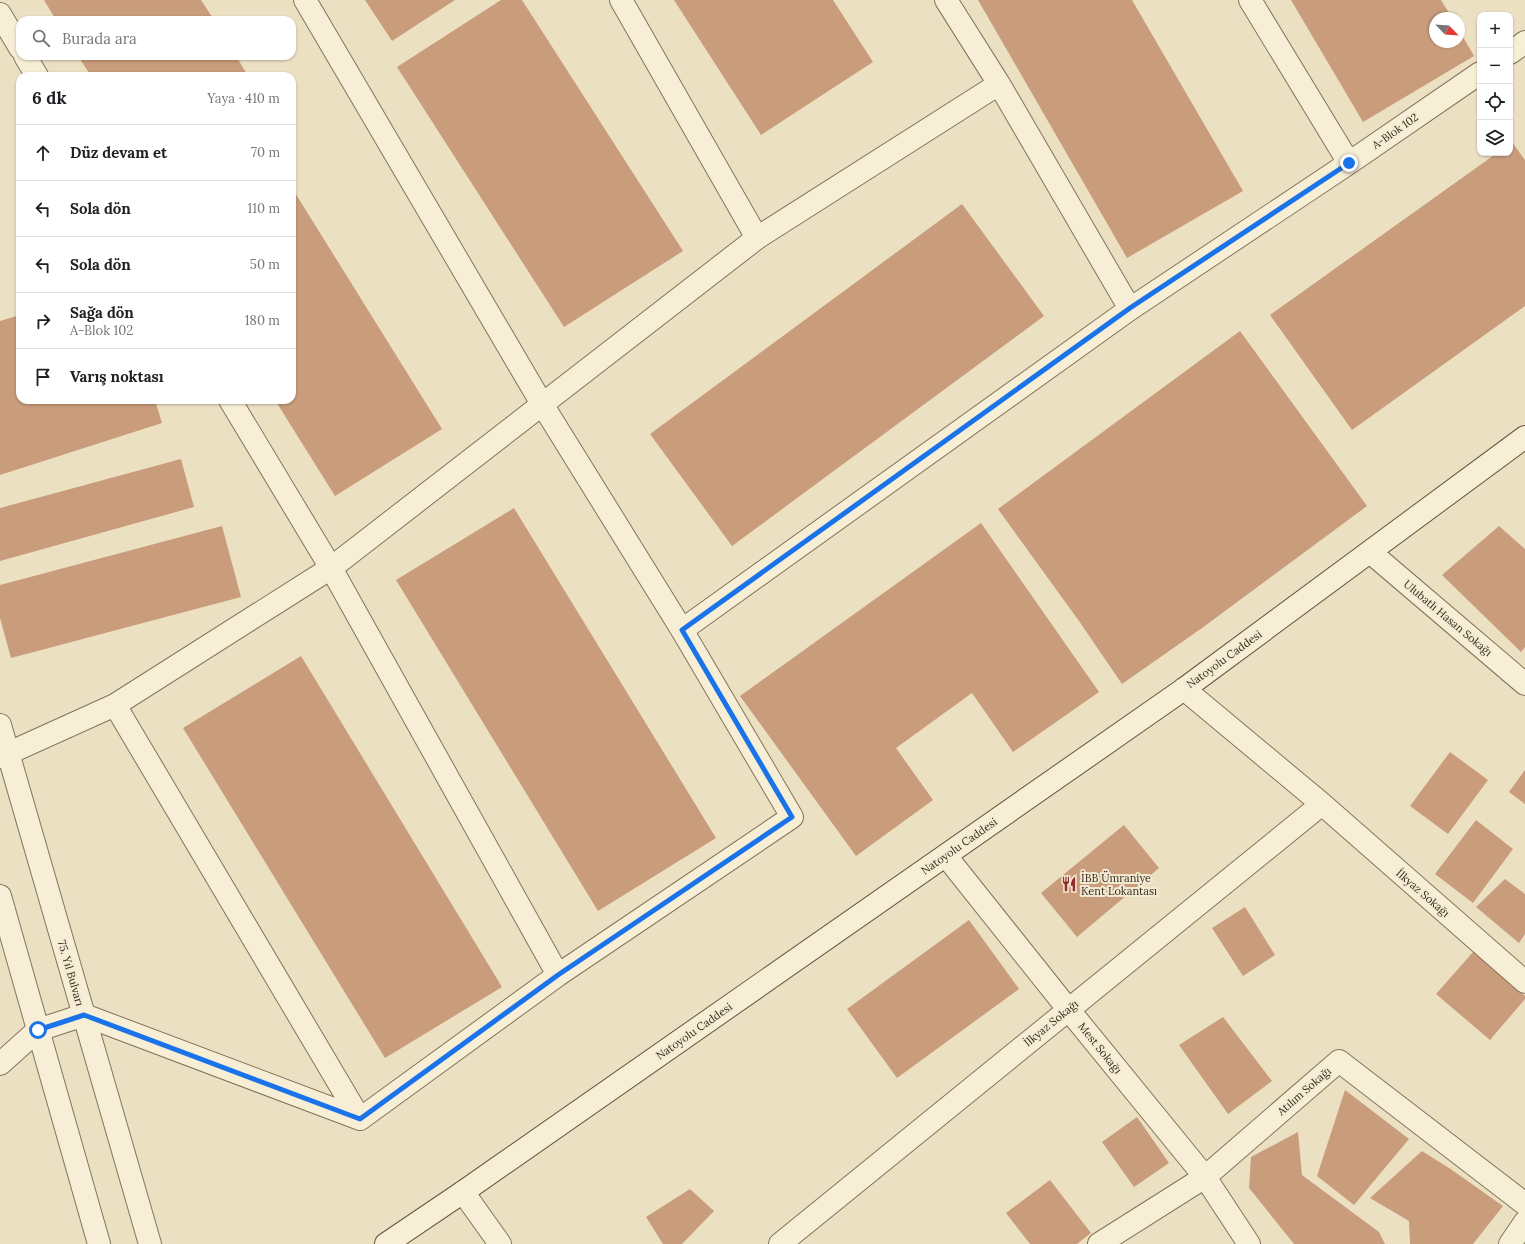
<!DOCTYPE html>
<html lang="tr">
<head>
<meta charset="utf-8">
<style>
	body { margin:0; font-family:Lora,serif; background:#f2f2f2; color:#202124 }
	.controls { position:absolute; right:12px; top:12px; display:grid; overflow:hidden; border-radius:8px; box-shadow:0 1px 3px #0004 }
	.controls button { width:36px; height:36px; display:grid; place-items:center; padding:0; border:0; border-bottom:1px solid #e0e0e0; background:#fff; color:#202124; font:20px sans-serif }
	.compass { position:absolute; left:1429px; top:12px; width:36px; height:36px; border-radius:50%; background:#fff; box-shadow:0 1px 3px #0004; rotate:115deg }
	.stop { position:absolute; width:12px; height:12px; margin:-9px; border:3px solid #1a73e8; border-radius:50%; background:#fff }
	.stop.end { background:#1a73e8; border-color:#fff; box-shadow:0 1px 4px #0008 }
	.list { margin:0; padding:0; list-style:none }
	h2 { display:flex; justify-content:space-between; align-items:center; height:52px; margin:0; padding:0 16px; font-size:17px }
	h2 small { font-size:13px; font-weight:400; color:#757577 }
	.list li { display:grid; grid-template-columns:26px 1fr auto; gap:12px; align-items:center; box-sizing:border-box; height:56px; padding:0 16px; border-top:1px solid #e0e0e0 }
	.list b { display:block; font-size:15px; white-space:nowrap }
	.list p { margin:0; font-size:13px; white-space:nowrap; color:#757577 }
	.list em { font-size:13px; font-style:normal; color:#757577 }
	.icon { flex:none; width:22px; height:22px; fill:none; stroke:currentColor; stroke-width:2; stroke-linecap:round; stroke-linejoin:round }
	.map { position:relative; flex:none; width:1525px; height:1244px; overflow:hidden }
	.search { position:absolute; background:#fff; box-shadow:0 1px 3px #0004; left:16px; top:16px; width:280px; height:44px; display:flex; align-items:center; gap:10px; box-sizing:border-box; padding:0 14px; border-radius:12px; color:#757577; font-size:15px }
	.panel { position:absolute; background:#fff; box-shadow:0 1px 3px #0004; left:16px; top:72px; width:280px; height:332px; border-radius:12px }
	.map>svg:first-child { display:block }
	.building { fill:#c99c7b }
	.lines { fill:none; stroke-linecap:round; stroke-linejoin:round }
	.minor-casing { stroke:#86725b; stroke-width:24 }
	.tertiary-casing { stroke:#86725b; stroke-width:24 }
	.secondary-casing { stroke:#68533e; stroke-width:24 }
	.minor { stroke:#f7eed6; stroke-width:22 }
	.tertiary { stroke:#f7eed6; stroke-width:22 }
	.secondary { stroke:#f7eed6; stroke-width:22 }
	.route { stroke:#1a73e8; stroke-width:5 }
	.labels { text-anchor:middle; stroke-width:4; stroke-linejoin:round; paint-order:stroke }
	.street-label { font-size:11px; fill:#362a1e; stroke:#f4ebd3 }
	.poi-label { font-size:11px; fill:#362a1e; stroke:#f4ebd3; text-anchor:start }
</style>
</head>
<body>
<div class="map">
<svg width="1525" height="1244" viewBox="0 0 1525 1244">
	<rect width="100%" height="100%" fill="#ece0c3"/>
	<!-- building -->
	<path class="building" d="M 44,0 L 201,0 L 214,20 L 56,20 Z
		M 365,0 L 455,0 L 392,41 Z
		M 501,0 L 522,0 L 683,251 L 564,327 L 397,67 Z
		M 674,0 L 833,0 L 873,62 L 761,135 Z
		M 978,0 L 1132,0 L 1243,191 L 1127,258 Z
		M 1291,0 L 1441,0 L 1452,18 L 1435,18 L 1435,42 L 1459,42 L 1459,30 L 1474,56 L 1363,122 Z
		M 78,56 L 236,56 L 248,76 L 91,76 Z
		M 1512,142 L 1525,160 L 1525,306 L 1352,430 L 1270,315 L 1497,153 L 1510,153 L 1510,144 Z
		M 292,188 L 442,429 L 335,496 L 275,400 L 292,400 Z
		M 962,204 L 1044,316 L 732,546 L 650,434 Z
		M 20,315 L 20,400 L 155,400 L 162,423 L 0,475 L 0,321 Z
		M 1240,331 L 1367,506 L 1202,628 L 1122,684 L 1079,621 L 998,509 Z
		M 181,459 L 194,507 L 0,561 L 0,508 Z
		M 514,508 L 716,838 L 598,911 L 396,580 Z
		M 981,523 L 1099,692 L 1013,752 L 972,693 L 896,748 L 933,800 L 856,856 L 740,696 Z
		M 222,526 L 241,597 L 11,658 L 0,618 L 0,585 Z
		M 1499,526 L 1525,549 L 1525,647 L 1521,652 L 1442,575 Z
		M 301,656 L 502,987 L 385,1058 L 183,728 Z
		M 1450,752 L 1488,780 L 1448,834 L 1410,806 Z
		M 1525,770 L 1525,804 L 1509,792 Z
		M 1476,820 L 1513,849 L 1473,903 L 1435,874 Z
		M 1124,825 L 1159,868 L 1077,937 L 1041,893 Z
		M 1505,879 L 1525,894 L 1525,934 L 1519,943 L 1476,907 Z
		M 1245,907 L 1275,955 L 1243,976 L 1212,928 Z
		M 969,920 L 1019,989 L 897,1078 L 847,1009 Z
		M 1474,951 L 1525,996 L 1525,999 L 1490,1040 L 1436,994 Z
		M 1223,1017 L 1272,1081 L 1228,1114 L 1179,1045 Z
		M 1345,1090 L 1409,1139 L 1354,1205 L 1317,1176 Z
		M 1137,1117 L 1169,1163 L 1134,1187 L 1102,1142 Z
		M 1298,1132 L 1302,1175 L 1379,1232 L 1385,1244 L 1294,1244 L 1249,1188 L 1251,1157 Z
		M 1422,1151 L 1452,1170 L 1503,1206 L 1473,1244 L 1410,1244 L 1409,1221 L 1370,1198 Z
		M 1050,1180 L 1091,1233 L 1077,1244 L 1030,1244 L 1006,1213 Z
		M 690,1189 L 714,1211 L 682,1244 L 663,1244 L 646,1217 Z"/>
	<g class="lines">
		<defs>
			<path id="minor" d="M 621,0 L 757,238
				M 946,0 L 999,84 L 1130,309
				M 1250,0 L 1349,163
				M 0,14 L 20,48
				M 1510,53 L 1525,42
				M 25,56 L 37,76
				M 230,400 L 331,568 L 558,975
				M 1370,552 L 1525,684
				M 682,630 L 1130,309 L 1349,163 L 1480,73
				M 1184,689 L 1322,804 L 1525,982
				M 115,705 L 360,1119
				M 0,757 L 115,705 L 331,568 L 757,238 L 999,84
				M 946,856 L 1068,1009 L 1205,1177 L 1249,1244
				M 0,1064 L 38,1030 L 84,1015 L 360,1119 L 558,975 L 792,817 L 682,630 L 542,404 L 305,0
				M 463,1192 L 500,1244
				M 780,1244 L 1322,804
				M 1099,1244 L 1205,1177 L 1339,1061 L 1525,1204
				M 1510,1244 L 1525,1222"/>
			<path id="tertiary" d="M 0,725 L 150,1244
				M 0,896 L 99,1244"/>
			<path id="secondary" d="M 386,1244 L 463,1192 L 1184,689 L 1525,437"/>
		</defs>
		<!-- minor casing -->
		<use href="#minor" class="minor-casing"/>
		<!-- tertiary casing -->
		<use href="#tertiary" class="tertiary-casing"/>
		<!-- secondary casing -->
		<use href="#secondary" class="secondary-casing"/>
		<!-- minor -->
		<use href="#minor" class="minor"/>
		<!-- tertiary -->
		<use href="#tertiary" class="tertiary"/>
		<!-- secondary -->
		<use href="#secondary" class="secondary"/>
	</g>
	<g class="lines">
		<!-- route -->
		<path class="route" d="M 38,1030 L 84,1015 L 360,1119 L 558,975 L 792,817 L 682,630 L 1130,308 L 1349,163"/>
	</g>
	<!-- icons -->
	<defs>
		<symbol id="restaurant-bare" viewBox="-9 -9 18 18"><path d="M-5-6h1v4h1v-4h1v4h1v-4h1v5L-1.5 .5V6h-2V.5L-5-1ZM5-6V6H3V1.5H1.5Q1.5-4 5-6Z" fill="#932d2d" stroke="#f4ebd3" stroke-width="2.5" paint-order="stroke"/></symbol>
	</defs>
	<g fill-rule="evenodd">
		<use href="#restaurant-bare" x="1058" y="873" width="22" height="22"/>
	</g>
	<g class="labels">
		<!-- street labels -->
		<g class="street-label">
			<text transform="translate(1395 131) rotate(-35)" y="4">A-Blok 102</text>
			<text transform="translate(1448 618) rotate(40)" y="4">Ulubatlı Hasan Sokağı</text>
			<text transform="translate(1224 659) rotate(-36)" y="4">Natoyolu Caddesi</text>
			<text transform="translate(959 846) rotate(-35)" y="4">Natoyolu Caddesi</text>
			<text transform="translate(1423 893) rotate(41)" y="4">İlkyaz Sokağı</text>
			<text transform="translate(71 973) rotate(74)" y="4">75. Yıl Bulvarı</text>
			<text transform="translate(1051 1023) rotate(-39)" y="4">İlkyaz Sokağı</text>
			<text transform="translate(694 1031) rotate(-35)" y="4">Natoyolu Caddesi</text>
			<text transform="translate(1100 1048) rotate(51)" y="4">Mest Sokağı</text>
			<text transform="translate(1304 1091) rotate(-41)" y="4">Atılım Sokağı</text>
		</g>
		<!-- poi labels -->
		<g class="poi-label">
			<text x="1081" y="882">İBB Ümraniye<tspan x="1081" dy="13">Kent Lokantası</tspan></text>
		</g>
	</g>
</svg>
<div class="controls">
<button>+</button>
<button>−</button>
<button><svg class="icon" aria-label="locate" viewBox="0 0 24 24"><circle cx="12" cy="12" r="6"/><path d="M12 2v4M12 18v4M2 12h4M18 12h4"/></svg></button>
<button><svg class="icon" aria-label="layers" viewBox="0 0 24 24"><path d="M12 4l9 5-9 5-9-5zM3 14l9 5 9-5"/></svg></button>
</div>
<svg class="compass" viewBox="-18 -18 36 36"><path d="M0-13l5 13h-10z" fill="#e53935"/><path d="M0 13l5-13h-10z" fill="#757577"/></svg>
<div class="stop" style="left:38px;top:1030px"></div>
<div class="stop end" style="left:1349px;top:163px"></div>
<div class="search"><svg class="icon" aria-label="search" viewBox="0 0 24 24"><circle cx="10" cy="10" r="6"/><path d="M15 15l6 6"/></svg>Burada ara</div>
<section class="panel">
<h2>6 dk<small>Yaya · 410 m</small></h2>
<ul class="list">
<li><svg class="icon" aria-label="ahead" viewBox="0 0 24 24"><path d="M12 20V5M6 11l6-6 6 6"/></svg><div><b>Düz devam et</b></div><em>70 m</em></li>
<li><svg class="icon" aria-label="left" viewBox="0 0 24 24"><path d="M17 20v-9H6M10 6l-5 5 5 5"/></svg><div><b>Sola dön</b></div><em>110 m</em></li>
<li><svg class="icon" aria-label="left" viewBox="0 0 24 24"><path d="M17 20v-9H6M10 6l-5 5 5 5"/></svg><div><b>Sola dön</b></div><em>50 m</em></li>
<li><svg class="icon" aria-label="right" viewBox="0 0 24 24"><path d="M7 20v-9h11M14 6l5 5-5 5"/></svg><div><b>Sağa dön</b><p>A-Blok 102</p></div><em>180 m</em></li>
<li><svg class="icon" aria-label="arrive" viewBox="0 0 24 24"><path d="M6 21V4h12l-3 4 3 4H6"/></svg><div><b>Varış noktası</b></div></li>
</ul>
</section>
</div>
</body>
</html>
